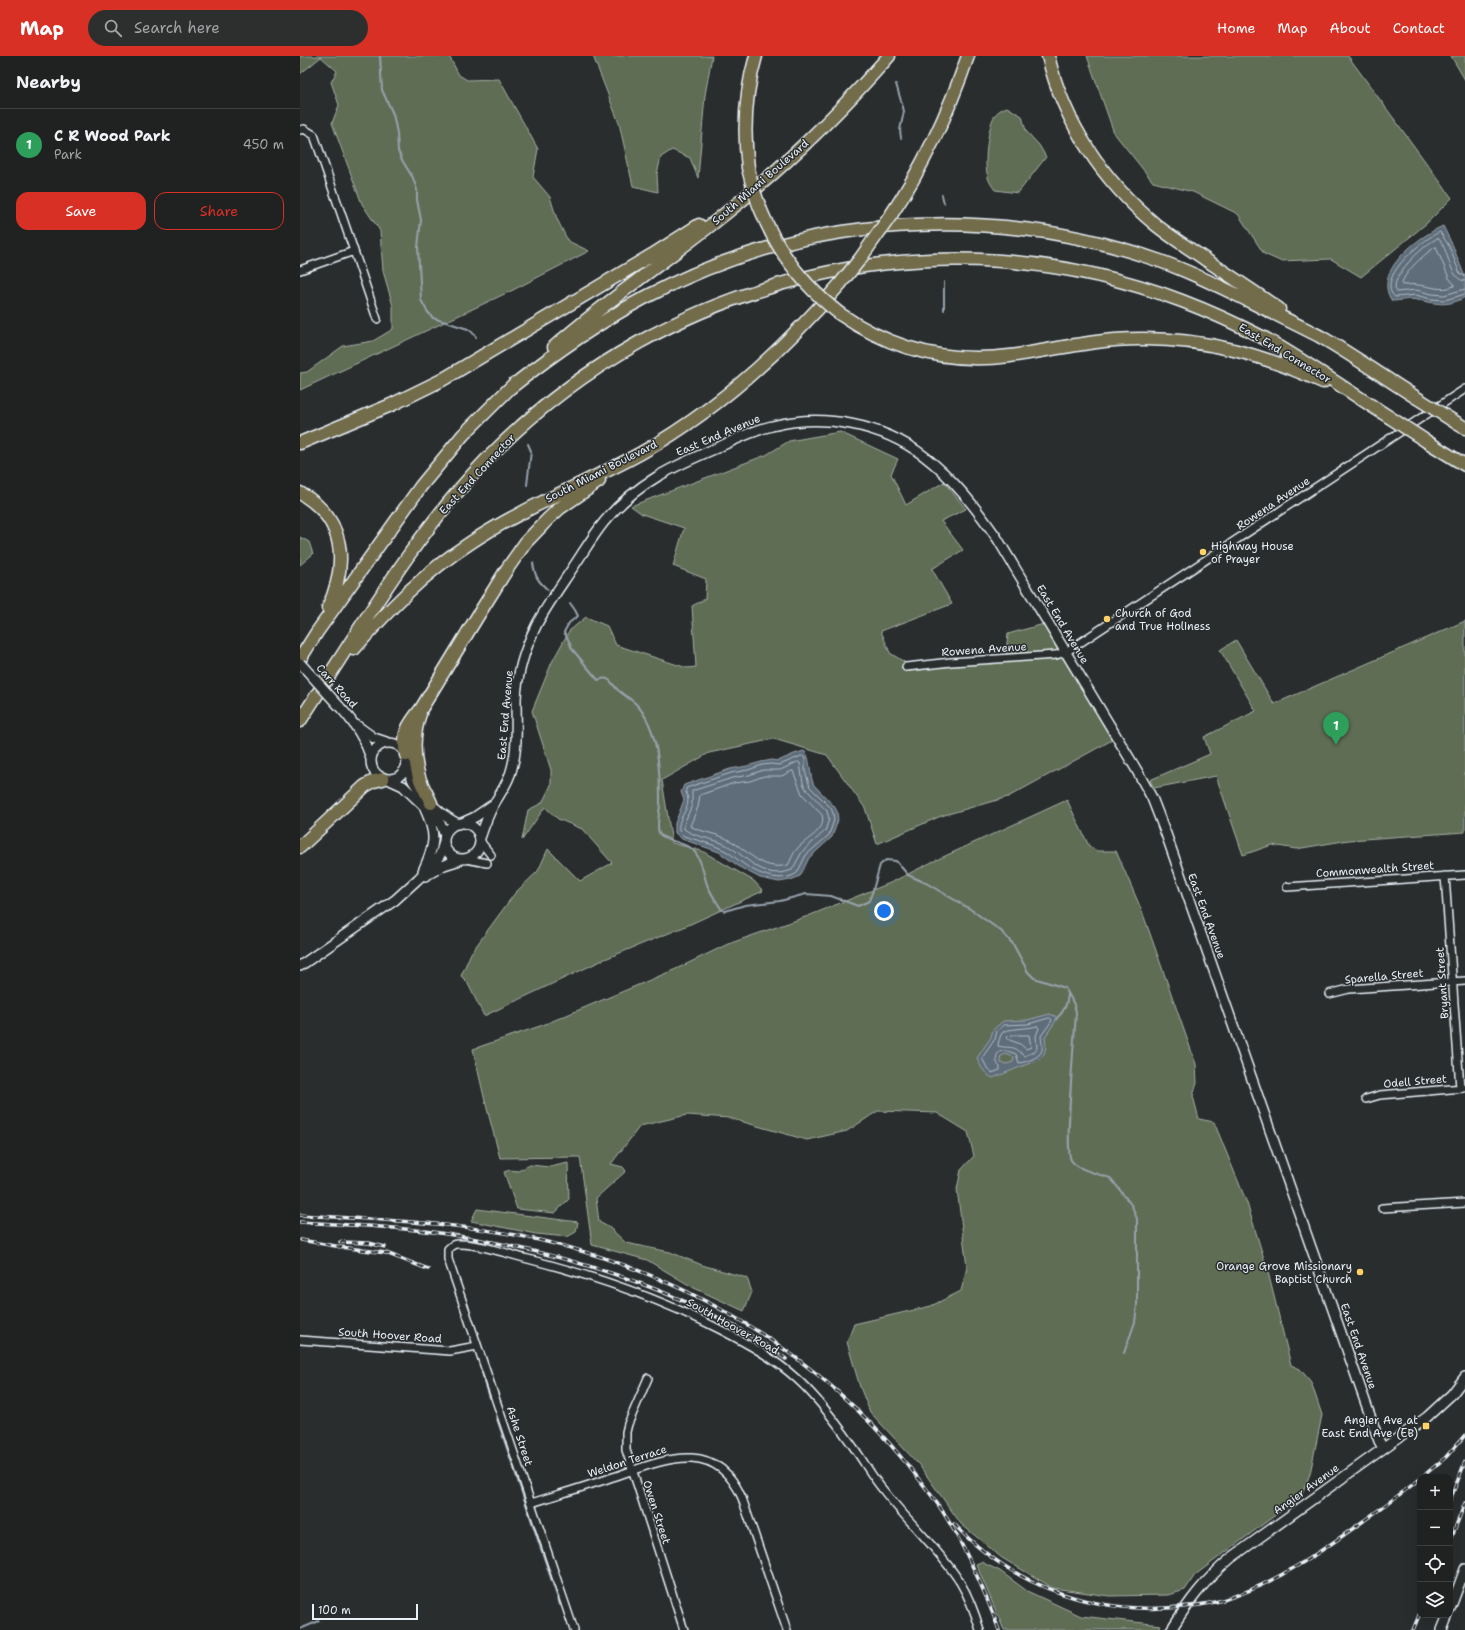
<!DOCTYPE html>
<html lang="en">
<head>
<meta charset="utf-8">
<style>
	body { margin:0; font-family:"Shantell Sans",sans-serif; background:#2d2f2f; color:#f1f3f6 }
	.controls { position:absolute; right:12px; bottom:12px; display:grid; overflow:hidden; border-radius:8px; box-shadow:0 4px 16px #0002 }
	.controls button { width:36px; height:36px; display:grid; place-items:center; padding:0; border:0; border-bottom:1px solid #3d3f40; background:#202222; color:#f1f3f6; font:20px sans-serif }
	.scale { position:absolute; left:12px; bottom:10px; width:106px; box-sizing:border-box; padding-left:4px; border:2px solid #e8f1f8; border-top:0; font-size:11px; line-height:14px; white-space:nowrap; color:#e8f1f8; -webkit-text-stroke:3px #2a2d2e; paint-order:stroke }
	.you { position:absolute; left:584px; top:855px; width:14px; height:14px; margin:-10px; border:3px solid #fff; border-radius:50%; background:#1a73e8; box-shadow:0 0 0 6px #1a73e833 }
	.badge { display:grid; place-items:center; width:26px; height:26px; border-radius:50%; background:#d93025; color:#fff; font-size:13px; font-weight:700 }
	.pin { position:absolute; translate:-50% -33px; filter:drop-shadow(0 1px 2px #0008) }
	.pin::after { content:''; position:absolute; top:21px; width:14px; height:12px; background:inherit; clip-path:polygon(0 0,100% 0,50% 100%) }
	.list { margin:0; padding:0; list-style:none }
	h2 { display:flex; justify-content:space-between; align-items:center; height:52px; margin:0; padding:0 16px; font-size:17px }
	h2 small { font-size:13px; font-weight:400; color:#a2a4a5 }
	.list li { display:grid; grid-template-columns:26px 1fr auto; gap:12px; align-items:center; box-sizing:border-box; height:72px; padding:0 16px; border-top:1px solid #3d3f40 }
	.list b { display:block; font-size:15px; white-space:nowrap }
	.list p { margin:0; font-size:13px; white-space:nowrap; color:#a2a4a5 }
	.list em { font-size:13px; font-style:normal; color:#a2a4a5 }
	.actions { display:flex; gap:8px; padding:12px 16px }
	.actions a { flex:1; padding:9px 0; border:1px solid #d93025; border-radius:12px; text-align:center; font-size:14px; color:#d93025 }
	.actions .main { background:#d93025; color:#fff }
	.icon { flex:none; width:22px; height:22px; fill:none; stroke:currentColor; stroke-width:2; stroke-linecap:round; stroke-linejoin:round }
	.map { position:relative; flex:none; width:1165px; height:1574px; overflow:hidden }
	header { display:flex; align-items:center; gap:24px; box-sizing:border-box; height:56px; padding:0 20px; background:#d93025; color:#fff }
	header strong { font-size:19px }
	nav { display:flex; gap:22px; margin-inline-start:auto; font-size:14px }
	.search { width:280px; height:36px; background:#2d2f2f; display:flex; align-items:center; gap:10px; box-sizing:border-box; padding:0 14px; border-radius:22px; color:#a2a4a5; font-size:15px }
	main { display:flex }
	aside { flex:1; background:#202222 }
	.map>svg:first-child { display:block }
	.green { fill:#616d54; stroke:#a4afa6 }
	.water { fill:#5f6d7a; stroke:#96a2ac; fill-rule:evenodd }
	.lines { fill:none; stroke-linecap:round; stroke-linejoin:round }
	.shore { stroke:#b1bcc6; stroke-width:1 }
	.stream { stroke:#96a2ac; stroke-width:2 }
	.street-casing { stroke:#e8f1f8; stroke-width:10 }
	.secondary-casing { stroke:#e8f1f8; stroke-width:12 }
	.highway-casing { stroke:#e8f1f8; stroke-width:15 }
	.street { stroke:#2a2d2e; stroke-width:7 }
	.secondary { stroke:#2a2d2e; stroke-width:9 }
	.highway { stroke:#736c4b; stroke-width:12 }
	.rail-casing { stroke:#e8f1f8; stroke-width:3.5 }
	.rail { stroke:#2a2d2e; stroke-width:2; stroke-dasharray:6; stroke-linecap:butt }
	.secondary-bridge-casing { stroke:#e8f1f8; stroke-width:12; stroke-linecap:butt }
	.highway-bridge-casing { stroke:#e8f1f8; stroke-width:15; stroke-linecap:butt }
	.secondary-bridge { stroke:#2a2d2e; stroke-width:9 }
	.highway-bridge { stroke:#736c4b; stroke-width:12 }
	.poi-dot { fill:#ffd166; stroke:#2a2d2e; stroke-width:1.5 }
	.labels { text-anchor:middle; stroke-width:3; stroke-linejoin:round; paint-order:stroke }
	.street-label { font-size:11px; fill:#e8f1f8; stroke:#2a2d2e }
	.poi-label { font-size:11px; fill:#e8f1f8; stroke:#2a2d2e; text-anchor:start }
</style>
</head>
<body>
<header>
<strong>Map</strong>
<div class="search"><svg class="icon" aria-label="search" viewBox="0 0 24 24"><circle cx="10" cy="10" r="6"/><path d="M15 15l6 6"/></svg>Search here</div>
<nav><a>Home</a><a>Map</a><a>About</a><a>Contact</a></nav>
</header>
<main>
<aside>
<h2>Nearby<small></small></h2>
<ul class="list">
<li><span class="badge" style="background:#2e9e5b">1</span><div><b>C R Wood Park</b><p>Park</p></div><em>450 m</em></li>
</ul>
<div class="actions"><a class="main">Save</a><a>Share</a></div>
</aside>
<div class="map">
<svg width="1165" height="1574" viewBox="0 0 1165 1574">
	<rect width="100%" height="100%" fill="#2a2d2e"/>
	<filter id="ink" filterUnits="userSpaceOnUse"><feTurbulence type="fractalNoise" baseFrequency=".025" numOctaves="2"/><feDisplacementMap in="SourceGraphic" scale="8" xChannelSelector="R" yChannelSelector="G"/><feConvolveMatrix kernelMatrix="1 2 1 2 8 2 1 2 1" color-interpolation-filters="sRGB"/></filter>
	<g filter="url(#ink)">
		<!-- green -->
		<path class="green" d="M 0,0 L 149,0 L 159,19 L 167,24 L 199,23 L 238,93 L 233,121 L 250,141 L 257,163 L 268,185 L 289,195 L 213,234 L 0,334 L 0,317 L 7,316 L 43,290 L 73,285 L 93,273 L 93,250 L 83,215 L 80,175 L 62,148 L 32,67 L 39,49 L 31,26 L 37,15 L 21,1 L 0,18 Z
			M 293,0 L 412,0 L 405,39 L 398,122 L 390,102 L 372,94 L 361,101 L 357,118 L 358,136 L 333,130 L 319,67 Z
			M 787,0 L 1048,0 L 1152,142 L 1127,167 L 1061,221 L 1031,203 L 980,205 L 964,198 L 938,158 L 893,136 L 853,126 L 814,77 Z
			M 1151,0 L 1165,0 L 1165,24 Z
			M 707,51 L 722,60 L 726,75 L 739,89 L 746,101 L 718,137 L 695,134 C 691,129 688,124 687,117 C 684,106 688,69 695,59 C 698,55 702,53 707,51 Z
			M 540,376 L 598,403 L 591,418 L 606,449 L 644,426 L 666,453 L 641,465 L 663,494 L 632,513 L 652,548 L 581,575 L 590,597 L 614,612 L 705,605 L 708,578 L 744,568 L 814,683 L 708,741 L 641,760 L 577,788 L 565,752 L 527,699 L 474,683 L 409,697 L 362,724 L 372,787 L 402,795 L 454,825 L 463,835 L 384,871 L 305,903 L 184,960 L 167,926 L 161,920 L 171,897 L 215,837 L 238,815 L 248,793 L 280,825 L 312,807 L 282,773 L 258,763 L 245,751 L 222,784 L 228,754 L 242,747 L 251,729 L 251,714 L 232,655 L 252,606 L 269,575 L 286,561 L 307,570 L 316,589 L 387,612 L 396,611 L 392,550 L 405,543 L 406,523 L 373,510 L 384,472 L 342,458 L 331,450 L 466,399 L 489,385 Z
			M 0,481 L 9,486 L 13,498 L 0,509 Z
			M 1165,565 L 1165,776 L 1049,784 L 996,793 L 972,789 L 943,799 L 916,720 L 854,732 L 850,724 L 910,698 L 904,681 L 956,655 L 920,594 L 936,584 L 974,648 Z
			M 767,744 L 789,790 L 797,795 L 816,795 L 842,855 L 896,1008 L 897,1027 L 893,1040 L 899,1063 L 914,1066 L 947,1147 L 968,1216 L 991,1309 L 1000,1313 L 1011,1326 L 1022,1359 L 1010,1418 L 1001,1440 L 895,1519 L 885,1534 L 869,1539 L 809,1540 L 753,1532 L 702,1502 L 661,1468 L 619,1409 L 570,1356 L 560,1331 L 547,1286 L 554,1268 L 631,1250 L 661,1235 L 667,1211 L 657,1133 L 661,1114 L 674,1100 L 668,1076 L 637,1057 L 578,1055 L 547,1075 L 507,1084 L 429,1062 L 387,1059 L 340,1070 L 311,1108 L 323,1111 L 326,1115 L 296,1142 L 299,1166 L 310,1172 L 326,1187 L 370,1196 L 402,1209 L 447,1222 L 452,1236 L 444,1255 L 394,1232 L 347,1204 L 292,1189 L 280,1101 L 200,1102 L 184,1041 L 173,993 L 243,969 L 376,913 L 428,888 L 508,860 L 590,827 L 632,806 Z
			M 268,1107 L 269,1143 L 255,1157 L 217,1153 L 204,1116 L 210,1114 L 218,1115 L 230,1109 L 250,1111 Z
			M 177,1153 L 278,1166 L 276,1176 L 267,1181 L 236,1178 L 171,1165 Z
			M 681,1506 L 700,1515 L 727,1535 L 781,1560 L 861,1569 L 858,1574 L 704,1574 L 676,1508 Z"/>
		<!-- water -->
		<path class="water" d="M 1143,170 L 1152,188 L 1165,221 L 1165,241 C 1147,252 1136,247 1117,244 C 1109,242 1100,245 1092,245 C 1071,216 1119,180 1143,170 Z
			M 504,695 C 511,699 509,720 514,729 L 534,750 L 537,755 L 538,764 L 532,781 L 509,802 L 500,820 L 491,824 L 479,826 L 460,822 L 441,812 L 419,796 L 382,783 L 375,777 L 375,767 L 384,744 L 381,736 L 384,729 L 430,713 L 447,710 L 461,706 L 472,704 L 478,705 L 494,698 Z
			M 750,958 L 755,960 L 757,963 L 745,981 C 746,991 747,996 740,1003 L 693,1022 C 685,1019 680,1010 677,1002 L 691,981 L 693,974 L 703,965 L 727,964 ZM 705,998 L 714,1001 L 713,1006 L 707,1008 L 701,1007 L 700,1001 Z"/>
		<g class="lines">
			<!-- shore -->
			<path class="shore" d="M 1136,191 L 1149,222 L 1154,228 L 1154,230 C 1141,236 1131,230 1118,229 C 1113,228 1107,229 1102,229 C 1101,219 1127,195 1136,191 Z
				M 1165,220 L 1160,218 L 1149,190 L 1140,176 C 1124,182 1074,223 1095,241 L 1116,239 L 1131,243 L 1145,244 L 1165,238
				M 1165,225 C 1149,224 1149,192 1138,182 C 1126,187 1086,223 1097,236 L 1116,234 L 1132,238 L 1144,239 L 1165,233
				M 502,700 L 505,702 L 505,715 L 510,731 L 531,752 L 533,757 L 534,764 L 529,779 L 506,799 L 497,817 C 482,828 458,818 445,809 C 437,804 431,797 422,793 C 410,787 396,784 384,780 L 379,775 C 377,762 388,756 388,744 C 388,740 385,737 386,732 L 431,717 L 448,714 L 462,709 L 471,708 L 479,709 Z
				M 498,706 L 500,707 L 503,727 L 506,733 L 527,755 L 529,763 L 525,775 L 502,796 L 492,814 C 460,826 446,797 422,787 C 410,782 395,781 384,773 L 384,768 L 392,749 L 392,735 L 432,722 L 449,719 L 463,714 L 480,714 Z
				M 493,715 L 502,738 L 522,759 C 527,775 506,782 497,793 C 493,797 491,804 488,809 C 459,816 448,792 425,782 C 414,777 401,776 390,770 L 398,751 L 400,739 L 434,727 L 450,725 L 464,720 L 481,720 Z
				M 750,962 L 752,964 L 751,966 L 741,980 C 741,984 743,989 742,994 C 740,1002 726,1006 719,1007 L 716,998 C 713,997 709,995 706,995 C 695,993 694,1006 700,1011 L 700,1014 L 692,1017 L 687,1012 L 682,1002 L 695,983 L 697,975 L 704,969 L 728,968 Z
				M 737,970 L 739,972 L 736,980 L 737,992 L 734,996 L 724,1000 C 714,988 710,993 698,990 C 698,987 700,980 702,977 C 706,972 729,973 737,970 Z
				M 714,979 L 729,979 L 731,991 L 726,993 L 720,988 L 707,983 L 708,980 Z"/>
			<!-- stream -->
			<path class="stream" d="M 80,0 L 82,34 L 93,58 L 97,77 L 98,95 L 102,104 L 113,122 L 117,134 L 117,144 L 121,164 L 118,191 L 121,244 L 127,255 L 133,262 L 168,273 L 172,276 L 176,281
				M 596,28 L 604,55 L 600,74 L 601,82
				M 642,139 L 644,147
				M 644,226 L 644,254
				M 227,429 L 231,395 L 228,388
				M 233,507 C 235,521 238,525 248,534
				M 270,547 L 275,554 L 278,560 L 269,567 L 264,576 L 268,583 L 272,593 L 298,624 C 312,619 310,628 319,635 C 325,640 331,643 336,648 C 359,672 360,715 360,747 C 360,756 356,769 359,777 C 361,783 384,787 391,792 C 402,801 403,819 408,831 C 412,839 417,847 422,854 L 425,855 L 445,849 L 480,845 L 506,838 L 531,840 L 558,850 L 569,845 L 573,834 L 580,809 L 586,804 L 596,805 L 608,819 L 626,827 L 670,853 L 701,875 L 713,888 L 728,916 L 734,922 L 765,932 C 770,941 774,945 776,956 C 775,976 764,1093 771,1104 C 777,1114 799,1118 810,1122 L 813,1125 L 832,1150 L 837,1163 L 837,1249 L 835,1266 L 824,1297
				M 756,963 C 764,956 767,949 768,938
				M 182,1317 L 190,1342
				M 196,1360 L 260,1549
				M 0,1573 L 19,1565"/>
			<defs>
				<path id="street" d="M 0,74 L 4,73 L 14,79 L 54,195 L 0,214
					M 54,195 L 77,263
					M 606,611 L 651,606 L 756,599 L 766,596 L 1165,333
					M 180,785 L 191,799
					M 166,803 L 187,807
					M 1145,820 L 1160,1032
					M 987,831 L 1165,819
					M 1029,938 L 1049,933 L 1165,925
					M 1066,1043 L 1080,1039 L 1163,1032
					M 1082,1152 L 1165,1147
					M 0,1284 L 150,1295 L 177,1290
					M 348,1322 L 328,1368 L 326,1376 L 326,1394 L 384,1574
					M 231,1447 C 257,1439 284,1431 310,1422 C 359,1406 415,1378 442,1442 L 487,1574
					M 274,1574 L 148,1203 L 148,1193 C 151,1190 153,1188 157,1188 C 177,1187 208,1198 228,1203 C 295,1220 359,1242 421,1274 C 448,1288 474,1302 497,1323 C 518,1342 536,1366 552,1389 C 563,1404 572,1421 584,1435 C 608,1466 639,1493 660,1526 C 669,1541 675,1557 680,1574"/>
				<path id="secondary" d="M 39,650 C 54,666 65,682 71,703
					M 56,669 L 74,682 L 89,687
					M71 705a18 18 0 1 1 36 0a18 18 0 1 1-36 0Z
					M 107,708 C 111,732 137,757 158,768
					M 90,724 L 103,730 L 134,760 L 141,769 L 145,780
					M144 785a18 18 0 1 1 36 0a18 18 0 1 1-36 0Z
					M 162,767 L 175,761 L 194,748
					M 180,782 C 184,770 188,759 194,748 C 201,736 209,726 212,712 C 218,690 216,665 216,643 C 217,616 225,592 237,568 C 247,549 260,531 272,513 C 283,497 292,481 304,466 C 336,427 374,410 419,391 C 436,383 454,374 472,370 C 523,357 582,368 624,400 C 653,422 676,452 697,482 L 836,713 L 852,742 L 866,778 L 1079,1385 L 1083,1392
					M 123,815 C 135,789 137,779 125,753
					M 125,820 L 144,809 L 160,804
					M 0,910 L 95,844 L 118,823 L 134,807 L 140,799 L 144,786
					M 1150,1553 L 1165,1513
					M 871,1574 C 889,1545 904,1525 931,1502 L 1127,1361 L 1152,1338 L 1165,1321
					M 1142,1574 L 1148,1559"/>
				<path id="highway" d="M 748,0 C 764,67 803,125 856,169 C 872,182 889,192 906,204 C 931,220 955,237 979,253
					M 448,112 C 443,73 445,37 456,0
					M 591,159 C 623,111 649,55 668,0
					M 540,258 C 591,293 648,308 710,300 C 753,294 795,283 839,283 C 906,282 963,299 1023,326
					M 254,291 C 307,244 366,205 421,161 C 482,113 538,58 589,0
					M 210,332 C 253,298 297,267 346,241 C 502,158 693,146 860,205 C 896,218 929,235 963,252 C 983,262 1002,271 1021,281 C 1054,300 1085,322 1117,342
					M 1155,366 L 1165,372
					M 1126,385 L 1165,409
					M 0,387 L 91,349 L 142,324 L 352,199 L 399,169
					M 0,437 C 46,463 48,508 28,552
					M 54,593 C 89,553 125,516 170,487 C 224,451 285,428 341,397 C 418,354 483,294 540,228
					M 0,603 L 17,576 L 121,430 L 163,379 L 215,327
					M 120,658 C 113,677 113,701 119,721 C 122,730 127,738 131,747
					M 0,665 C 59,575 113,480 188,402 C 367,218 641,153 882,245 C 911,256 939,269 966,283 C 1008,307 1048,335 1089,361
					M 106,699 C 102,677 108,669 121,653 L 182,553 L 207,513 L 226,486 L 248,463 L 260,452 L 299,425
					M 0,791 L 65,730 L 74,725 L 83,723"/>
			</defs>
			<!-- street casing -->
			<use href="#street" class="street-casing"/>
			<!-- secondary casing -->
			<use href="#secondary" class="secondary-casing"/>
			<!-- highway casing -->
			<use href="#highway" class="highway-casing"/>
			<!-- street -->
			<use href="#street" class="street"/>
			<!-- secondary -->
			<use href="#secondary" class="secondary"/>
			<!-- highway -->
			<use href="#highway" class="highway"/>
			<defs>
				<path id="rail" d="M 0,1159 C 80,1164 161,1166 239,1184 C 381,1216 514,1294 606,1407 C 619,1423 632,1439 643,1456 C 666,1493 684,1533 699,1574
					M 0,1166 C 44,1169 89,1170 133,1176 C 252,1193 388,1232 486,1303
					M 1,1184 L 41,1191 L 86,1197 L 128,1213
					M 40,1186 L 69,1187 L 85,1191
					M 1122,1421 L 1146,1401 L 1165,1379
					M 1150,1444 L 1165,1406
					M 654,1468 C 709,1527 787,1556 866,1552 C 887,1551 908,1549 929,1542 C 976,1527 1022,1495 1062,1466 C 1081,1452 1101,1438 1120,1423
					M 1150,1485 L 1165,1447
					M 1113,1574 L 1120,1557"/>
			</defs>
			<!-- rail casing -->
			<use href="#rail" class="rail-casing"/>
			<!-- rail -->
			<use href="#rail" class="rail"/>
			<defs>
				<path id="secondary-bridge" d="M 0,607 L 39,650"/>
				<path id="highway-bridge" d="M 448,112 C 461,171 492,221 540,258
					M 540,228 L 560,203 L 591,159
					M 1117,342 L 1155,366
					M 1089,361 L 1126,385"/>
			</defs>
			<!-- secondary-bridge casing -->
			<use href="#secondary-bridge" class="secondary-bridge-casing"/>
			<!-- highway-bridge casing -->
			<use href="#highway-bridge" class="highway-bridge-casing"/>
			<!-- secondary-bridge -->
			<use href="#secondary-bridge" class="secondary-bridge"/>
			<!-- highway-bridge -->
			<use href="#highway-bridge" class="highway-bridge"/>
		</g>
	</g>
	<!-- markers -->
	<g class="poi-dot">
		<circle cx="903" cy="496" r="4"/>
		<circle cx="807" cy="563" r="4"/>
		<circle cx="1060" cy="1216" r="4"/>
		<rect x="1122" y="1366" width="8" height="8" rx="2"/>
	</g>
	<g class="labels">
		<!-- street labels -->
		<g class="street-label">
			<text transform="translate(460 126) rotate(-41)" y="4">South Miami Boulevard</text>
			<text transform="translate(985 297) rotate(31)" y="4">East End Connector</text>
			<text transform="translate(418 379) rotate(-23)" y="4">East End Avenue</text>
			<text transform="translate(301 415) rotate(-27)" y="4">South Miami Boulevard</text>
			<text transform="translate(177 418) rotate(-47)" y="4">East End Connector</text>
			<text transform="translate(973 447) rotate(-34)" y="4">Rowena Avenue</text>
			<text transform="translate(763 568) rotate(59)" y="4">East End Avenue</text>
			<text transform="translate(684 593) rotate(-4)" y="4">Rowena Avenue</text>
			<text transform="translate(37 630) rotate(48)" y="4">Carr Road</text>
			<text transform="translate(205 659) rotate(-85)" y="4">East End Avenue</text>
			<text transform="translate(1075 813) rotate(-4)" y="4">Commonwealth Street</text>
			<text transform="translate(907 860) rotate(70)" y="4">East End Avenue</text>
			<text transform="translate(1084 920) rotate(-5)" y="4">Sparella Street</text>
			<text transform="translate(1142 927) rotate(-94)" y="4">Bryant Street</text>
			<text transform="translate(1115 1025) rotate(-5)" y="4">Odell Street</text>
			<text transform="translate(433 1270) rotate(29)" y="4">South Hoover Road</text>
			<text transform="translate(90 1279) rotate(4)" y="4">South Hoover Road</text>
			<text transform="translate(1059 1290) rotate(71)" y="4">East End Avenue</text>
			<text transform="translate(220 1380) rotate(72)" y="4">Ashe Street</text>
			<text transform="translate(327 1405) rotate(-18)" y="4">Weldon Terrace</text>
			<text transform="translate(1006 1433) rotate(-36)" y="4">Angier Avenue</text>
			<text transform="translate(357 1456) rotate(72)" y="4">Owen Street</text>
		</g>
		<!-- poi labels -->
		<g class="poi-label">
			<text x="911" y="494">Highway House<tspan x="911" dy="13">of Prayer</tspan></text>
			<text x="815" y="561">Church of God<tspan x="815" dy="13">and True Holiness</tspan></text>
			<text x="1052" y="1214" text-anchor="end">Orange Grove Missionary<tspan x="1052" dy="13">Baptist Church</tspan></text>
			<text x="1118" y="1368" text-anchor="end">Angier Ave at<tspan x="1118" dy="13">East End Ave (EB)</tspan></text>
		</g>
	</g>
</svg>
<div class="controls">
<button>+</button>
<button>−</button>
<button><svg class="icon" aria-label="locate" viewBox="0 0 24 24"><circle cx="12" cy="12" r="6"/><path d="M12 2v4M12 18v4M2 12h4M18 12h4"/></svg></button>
<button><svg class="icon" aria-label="layers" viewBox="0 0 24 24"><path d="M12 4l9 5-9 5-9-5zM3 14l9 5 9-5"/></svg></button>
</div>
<div class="scale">100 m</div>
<div class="you"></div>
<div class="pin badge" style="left:1036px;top:689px;background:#2e9e5b">1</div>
</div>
</main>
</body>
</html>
